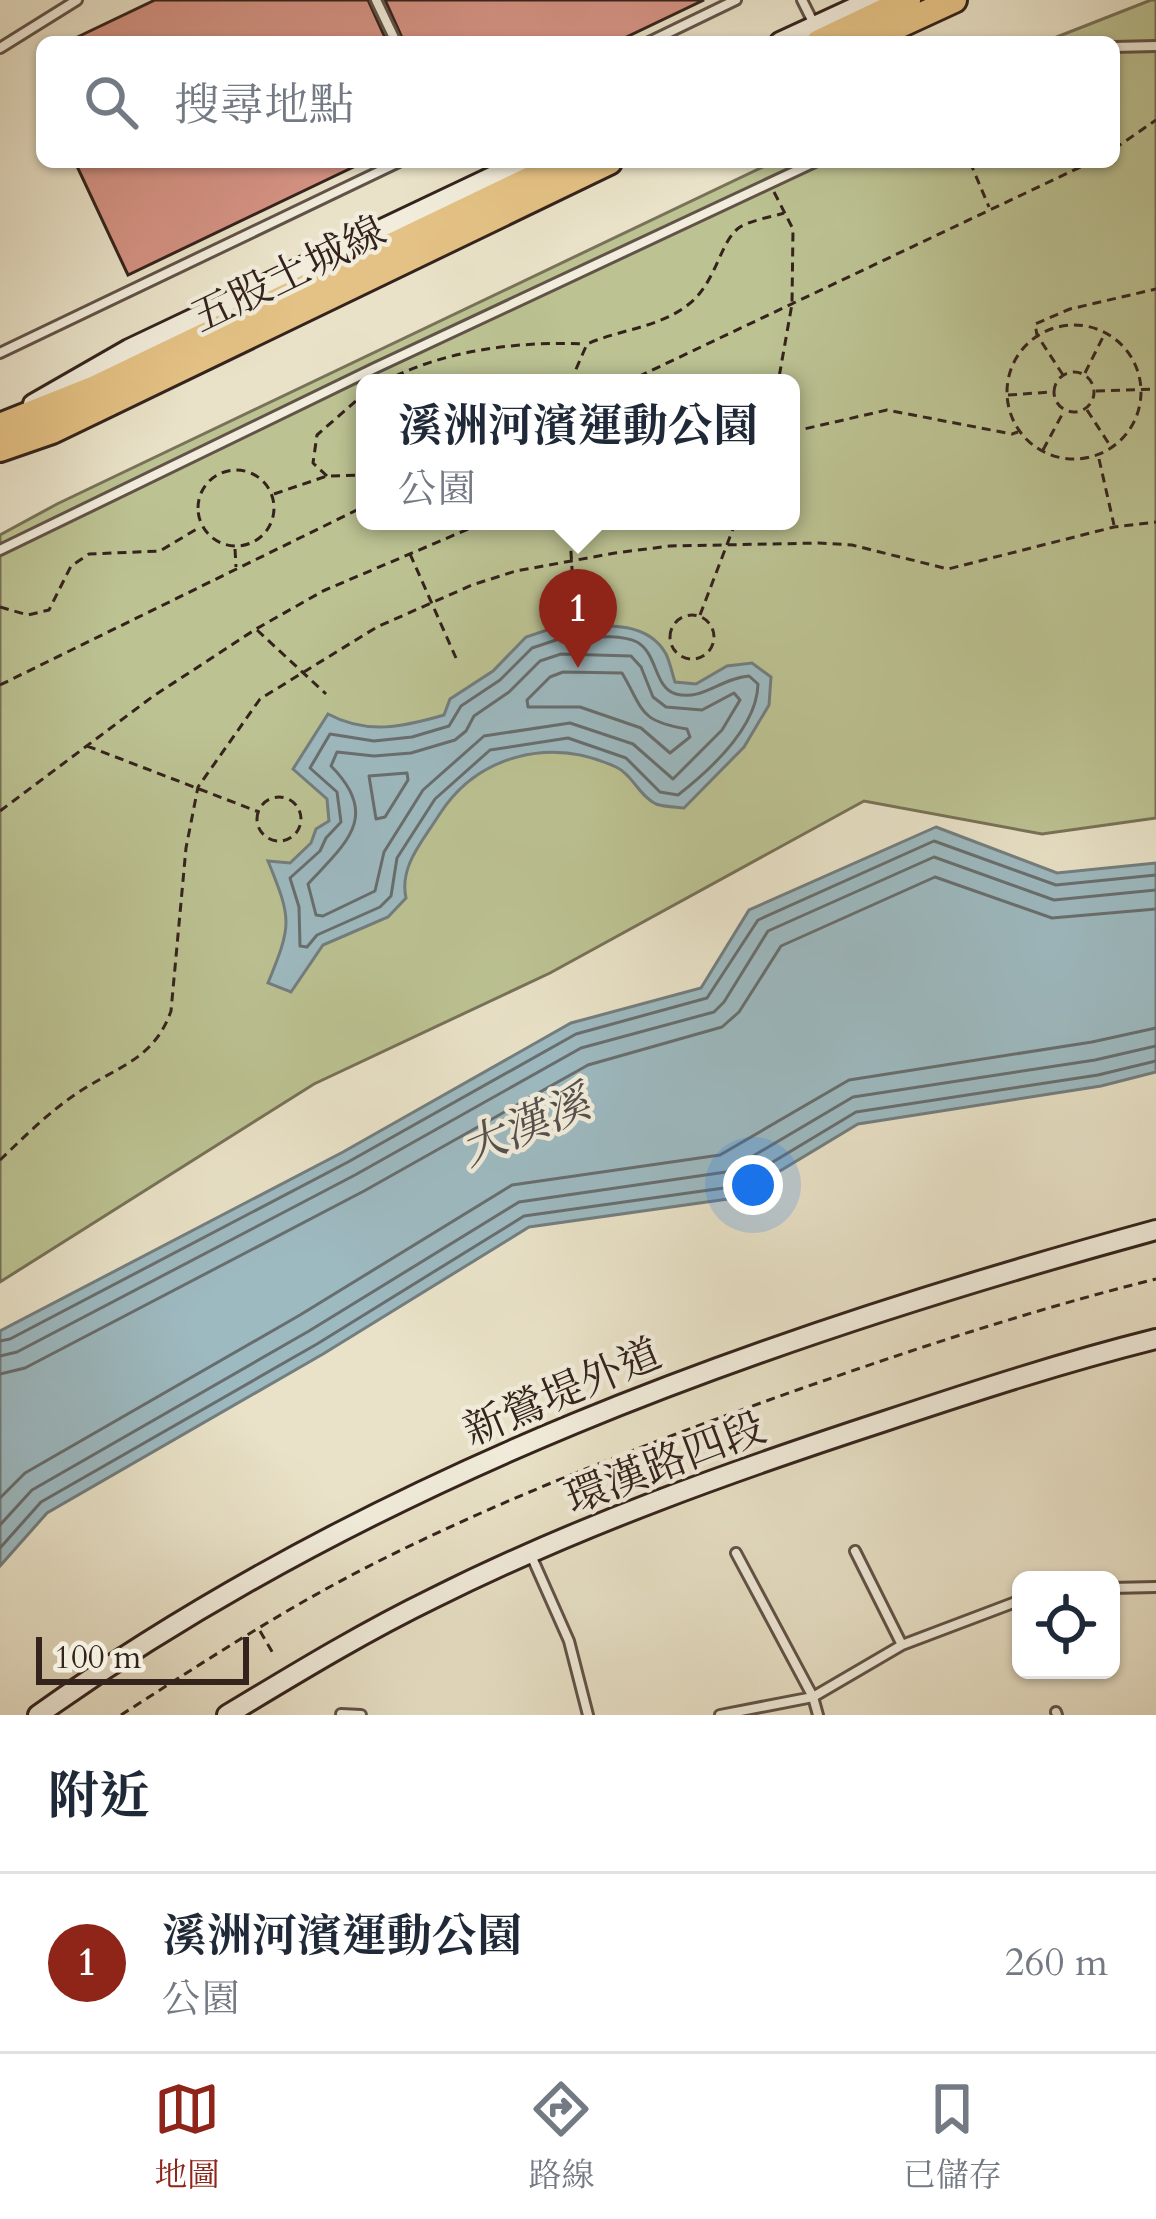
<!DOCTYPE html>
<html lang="zh-TW">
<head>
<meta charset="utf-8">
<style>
	body { margin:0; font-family:Cardo,"Noto Serif TC",serif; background:#f6f6f7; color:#1f2937 }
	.controls { position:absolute; right:36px; bottom:36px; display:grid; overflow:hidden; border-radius:18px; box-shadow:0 3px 9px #0004 }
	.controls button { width:108px; height:108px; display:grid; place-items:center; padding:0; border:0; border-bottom:3px solid #e0e1e3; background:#fff; color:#1f2937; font:60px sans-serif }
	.scale { position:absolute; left:36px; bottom:30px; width:213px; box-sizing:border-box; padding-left:12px; border:6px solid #34231d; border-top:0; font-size:33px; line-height:42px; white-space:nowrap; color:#34231d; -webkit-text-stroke:9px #f1ecdb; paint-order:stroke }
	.you { position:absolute; left:753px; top:1185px; width:42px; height:42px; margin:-30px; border:9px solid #fff; border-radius:50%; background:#1a73e8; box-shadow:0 0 0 18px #1a73e833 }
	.badge { display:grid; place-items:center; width:78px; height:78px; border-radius:50%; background:#8f2418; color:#fff; font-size:39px; font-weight:700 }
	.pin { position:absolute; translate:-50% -99px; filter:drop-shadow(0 3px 6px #0008) }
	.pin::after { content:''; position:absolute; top:63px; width:42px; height:36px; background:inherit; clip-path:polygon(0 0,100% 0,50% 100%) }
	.popup { position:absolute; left:356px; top:374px; width:444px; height:156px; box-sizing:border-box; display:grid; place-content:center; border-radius:18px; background:#fff; filter:drop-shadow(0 3px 9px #0005); font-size:39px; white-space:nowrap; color:#747a83 }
	.popup b { font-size:45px; color:#1f2937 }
	.popup::after { content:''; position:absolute; left:50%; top:100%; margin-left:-24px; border:24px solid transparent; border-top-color:#fff }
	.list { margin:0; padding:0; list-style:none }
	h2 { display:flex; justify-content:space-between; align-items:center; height:156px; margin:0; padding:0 48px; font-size:51px }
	h2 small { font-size:39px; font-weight:400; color:#747a83 }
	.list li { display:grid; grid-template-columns:78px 1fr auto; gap:36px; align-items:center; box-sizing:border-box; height:180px; padding:0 48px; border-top:3px solid #e0e1e3 }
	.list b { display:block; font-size:45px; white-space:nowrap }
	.list p { margin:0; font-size:39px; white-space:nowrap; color:#747a83 }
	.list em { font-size:39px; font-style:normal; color:#747a83 }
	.icon { flex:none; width:66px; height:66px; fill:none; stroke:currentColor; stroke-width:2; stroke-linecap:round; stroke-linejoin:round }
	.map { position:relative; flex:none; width:1156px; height:1715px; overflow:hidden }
	.search { position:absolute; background:#fff; box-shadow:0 3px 9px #0004; left:36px; right:36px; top:36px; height:132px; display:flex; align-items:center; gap:30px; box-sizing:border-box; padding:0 42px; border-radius:18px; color:#747a83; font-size:45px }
	.sheet { height:336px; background:#fff }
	nav { display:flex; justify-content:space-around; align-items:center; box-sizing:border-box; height:168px; border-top:3px solid #e0e1e3; background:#fff; font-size:33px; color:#747a83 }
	nav a { display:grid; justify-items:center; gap:6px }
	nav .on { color:#8f2418 }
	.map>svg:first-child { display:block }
	.green { fill:#bcc292; stroke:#787258; stroke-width:3; fill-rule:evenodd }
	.water { fill:#9dbac1; stroke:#737e7f; stroke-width:3 }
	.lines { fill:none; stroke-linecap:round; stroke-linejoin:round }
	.shore { stroke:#686e6f; stroke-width:3 }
	.building { fill:#d49283; stroke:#34231d; stroke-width:3 }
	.lane-casing { stroke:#615348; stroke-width:14 }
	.secondary-casing { stroke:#34231d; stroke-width:24 }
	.highway-casing { stroke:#34231d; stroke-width:30 }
	.path { stroke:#34231d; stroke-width:3; stroke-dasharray:9 6; stroke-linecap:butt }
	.lane { stroke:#f1ecdb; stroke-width:8 }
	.secondary { stroke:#f1ecdb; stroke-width:18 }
	.highway { stroke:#e4c184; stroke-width:24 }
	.labels { text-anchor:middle; stroke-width:9; stroke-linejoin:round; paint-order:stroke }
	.street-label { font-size:42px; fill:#34231d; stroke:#f1ecdb }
	.water-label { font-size:45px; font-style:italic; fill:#54504e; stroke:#f1ecdb }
</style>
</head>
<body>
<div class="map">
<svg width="1156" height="1715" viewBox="0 0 1156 1715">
	<rect width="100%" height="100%" fill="#e9e2c8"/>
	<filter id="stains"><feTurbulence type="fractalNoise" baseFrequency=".00167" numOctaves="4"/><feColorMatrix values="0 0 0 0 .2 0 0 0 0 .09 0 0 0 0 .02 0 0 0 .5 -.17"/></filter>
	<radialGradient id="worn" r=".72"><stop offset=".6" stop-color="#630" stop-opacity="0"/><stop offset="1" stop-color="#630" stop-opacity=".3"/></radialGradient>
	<!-- green -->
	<path class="green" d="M 1151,0 L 1156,0 L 1156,818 L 1042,834 L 864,801 L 550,973 L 314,1084 L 0,1282 L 0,535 L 57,504 L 773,162 L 1114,162 L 1114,42 L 1044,42 ZM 365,383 L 791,383 L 791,521 L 365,521 Z"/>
	<!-- water -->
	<path class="water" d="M 556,627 C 592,627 645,616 666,654 C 670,662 672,673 675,682 L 696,684 L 727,666 L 752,663 L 771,677 L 769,705 L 744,747 L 684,808 C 676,807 664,807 656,804 C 640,797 632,774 616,767 C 551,737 478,754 439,815 C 423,841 399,866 406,898 L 388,917 L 323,945 L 291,992 L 268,983 C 292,924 292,920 268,861 L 290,863 L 311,843 L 316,829 L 329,821 L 327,799 L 293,769 L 328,714 C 367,735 403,727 444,715 L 450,699 L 493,671 L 526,637 Z
		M 936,827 L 1057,873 L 1156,863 L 1156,1072 L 1101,1086 L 858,1124 L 735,1198 L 529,1227 L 323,1354 L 47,1513 L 0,1566 L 0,1331 L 343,1152 L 571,1023 L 701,988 L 749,910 Z"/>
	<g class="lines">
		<!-- shore -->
		<path class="shore" d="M 559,639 C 581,639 617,632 637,642 C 658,654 654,688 676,694 C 703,701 721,678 749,676 L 758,684 C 757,727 710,770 678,795 L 660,792 L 626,758 L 568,738 L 490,750 L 435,799 L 397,858 L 391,896 L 380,907 L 317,935 L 307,947 L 300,946 L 299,907 L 290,878 L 320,851 L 326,838 L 341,822 L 337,792 L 310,768 L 330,734 L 374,741 L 412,737 L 449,726 L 461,706 L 500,680 L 532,648 Z
			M 561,654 L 631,656 L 641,667 L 653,697 L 666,707 L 702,710 L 734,693 L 740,700 L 722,730 L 673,779 L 633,744 L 570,723 L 484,736 L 423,790 L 384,852 L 375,891 L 323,916 L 316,915 L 308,884 C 346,843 381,816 331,766 L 337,752 L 374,756 L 411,753 L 455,740 L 466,731 L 474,716 L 509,692 L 540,661 Z
			M 563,672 L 622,673 C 644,710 638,721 687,729 L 690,737 L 670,753 L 641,728 L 580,707 L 528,707 L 527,700 L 550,677 Z
			M 407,773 L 408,780 L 385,817 L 376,819 L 369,776 Z
			M 0,1341 L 10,1339 L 348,1162 L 576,1034 L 707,998 L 758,920 L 934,841 L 1056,885 L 1156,875
			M 0,1356 L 17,1352 L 355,1175 L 581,1048 L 714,1012 L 724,1002 L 768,931 L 934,857 L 1054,900 L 1156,890
			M 0,1374 L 25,1368 L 364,1191 L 588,1065 L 722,1027 L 739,1012 L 781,946 L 935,877 L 1052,918 L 1156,909
			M 0,1498 L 25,1473 L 300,1315 L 512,1185 L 720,1155 L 849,1080 L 1092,1042 L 1156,1028
			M 0,1525 L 32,1490 L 309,1331 L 519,1202 L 726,1172 L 853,1097 L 1095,1060 L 1156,1046
			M 0,1548 L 41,1502 L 317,1344 L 524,1216 L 731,1187 L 856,1112 L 1098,1075 L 1156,1061"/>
	</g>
	<!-- building -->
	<path class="building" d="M 155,0 L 368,0 L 387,42 L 67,42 Z
		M 385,0 L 704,0 L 616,42 L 404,42 Z
		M 75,162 L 364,162 L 128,275 Z"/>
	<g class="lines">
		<defs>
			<path id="lane" d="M 376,0 L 396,42
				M 802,0 L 815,26
				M 649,42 L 736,0
				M 1114,47 L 1156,46
				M 0,48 L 77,0
				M 0,353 L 399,162
				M 0,550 L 375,368 L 815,162
				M 855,1551 L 902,1645
				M 530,1553 L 569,1641 L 588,1715
				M 736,1553 L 813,1697 L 818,1715
				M 1111,1588 L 1156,1587
				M 1056,1712 L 1057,1715
				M 341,1714 L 361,1715
				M 720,1715 L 813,1697 L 902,1645 L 1021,1600"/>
			<path id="secondary" d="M 780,42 L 871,0
				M 33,404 L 129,349 L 523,162
				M 38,1715 C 374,1476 761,1338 1156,1230
				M 227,1715 C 295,1674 362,1633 434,1598 C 578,1526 732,1471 885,1421 C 975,1391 1064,1362 1156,1339"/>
			<path id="highway" d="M 819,42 L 908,0
				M 863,42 L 954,0
				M 0,426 L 93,389 L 566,162
				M 0,449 L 52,431 L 609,162"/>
		</defs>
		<!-- lane casing -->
		<use href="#lane" class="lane-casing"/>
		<!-- secondary casing -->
		<use href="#secondary" class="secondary-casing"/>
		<!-- highway casing -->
		<use href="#highway" class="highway-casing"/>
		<!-- path -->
		<path class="path" d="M 1114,149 L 1156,120
			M 970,162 L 989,207
			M 774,192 L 793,229 L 792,304 L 778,383
			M1007 392a67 67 0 1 1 134 0a67 67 0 1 1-134 0Z
			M1054 392a20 20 0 1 1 40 0a20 20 0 1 1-40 0Z
			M 1085,373 L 1105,333
			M 1063,375 L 1037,335 L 1035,324 L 1070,309 L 1156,289
			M 382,383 C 442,350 518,341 585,344
			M 570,383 L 587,344 C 621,329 659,328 689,304 C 717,282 720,240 740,227 C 752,220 771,217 784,213
			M 625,383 L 1091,162
			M 1096,391 L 1156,389
			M 1008,395 L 1052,392
			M 1087,410 L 1111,447
			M 791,432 L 887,410 L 1012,434 L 1018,432
			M 1043,450 L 1064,411
			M 1099,459 L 1114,525
			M198 508a38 38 0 1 1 76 0a38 38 0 1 1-76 0Z
			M 327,476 L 313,463 L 317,435 L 365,393
			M 274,494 L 327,476 L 365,475
			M 569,521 L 574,600
			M 235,549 L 236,567
			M 410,554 L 456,658
			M 0,607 L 28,615 L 49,610 L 71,566 L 89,554 L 160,551 L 200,527
			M 700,615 L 736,521
			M670 637a22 22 0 1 1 44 0a22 22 0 1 1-44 0Z
			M 257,630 L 326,694
			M 0,685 L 365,506
			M 87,746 L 259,812
			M257 819a22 22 0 1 1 44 0a22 22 0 1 1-44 0Z
			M 0,811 L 152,697 L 256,629 L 323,591 L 487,521
			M 0,1160 C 23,1138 47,1114 73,1096 C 114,1067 153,1062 171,1011 L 186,848 L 198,787 L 260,699 L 377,627 L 472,585 L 516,571 L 615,553 L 670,546 L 819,543 L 852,545 L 948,569 L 1114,527 L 1156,522
			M 746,1411 L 755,1438
			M 260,1631 L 274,1655
			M 121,1715 C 205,1661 289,1606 379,1561 C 515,1493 656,1440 800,1389 C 917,1348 1035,1309 1156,1279"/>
		<!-- lane -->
		<use href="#lane" class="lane"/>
		<!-- secondary -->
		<use href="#secondary" class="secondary"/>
		<!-- highway -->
		<use href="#highway" class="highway"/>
	</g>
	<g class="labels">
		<!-- street labels -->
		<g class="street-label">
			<text transform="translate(288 273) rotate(-26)" y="15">五股土城線</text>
			<text transform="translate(562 1391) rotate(-23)" y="15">新鶯堤外道</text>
			<text transform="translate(665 1462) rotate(-21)" y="15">環漢路四段</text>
		</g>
		<!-- water labels -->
		<g class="water-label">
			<text transform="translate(525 1125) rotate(-23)" y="16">大漢溪</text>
		</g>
	</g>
	<rect width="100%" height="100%" filter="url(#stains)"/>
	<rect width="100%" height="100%" fill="url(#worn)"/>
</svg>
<div class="controls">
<button><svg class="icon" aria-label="locate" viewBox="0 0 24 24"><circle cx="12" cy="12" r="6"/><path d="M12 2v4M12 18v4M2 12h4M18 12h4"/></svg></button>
</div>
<div class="scale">100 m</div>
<div class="you"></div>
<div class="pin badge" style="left:578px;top:668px">1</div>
<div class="popup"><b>溪洲河濱運動公園</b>公園</div>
<div class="search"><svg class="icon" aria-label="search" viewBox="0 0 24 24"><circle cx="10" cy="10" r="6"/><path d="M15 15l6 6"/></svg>搜尋地點</div>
</div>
<section class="sheet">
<h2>附近<small></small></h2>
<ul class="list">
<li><span class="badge">1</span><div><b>溪洲河濱運動公園</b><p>公園</p></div><em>260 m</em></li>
</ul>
</section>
<nav>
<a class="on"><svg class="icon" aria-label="map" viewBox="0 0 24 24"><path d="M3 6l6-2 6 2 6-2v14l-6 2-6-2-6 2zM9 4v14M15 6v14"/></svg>地圖</a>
<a><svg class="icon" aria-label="directions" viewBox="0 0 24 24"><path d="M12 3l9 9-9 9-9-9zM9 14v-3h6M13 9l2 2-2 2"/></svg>路線</a>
<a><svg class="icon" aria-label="saved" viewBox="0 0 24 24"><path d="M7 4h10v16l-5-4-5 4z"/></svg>已儲存</a>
</nav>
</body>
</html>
